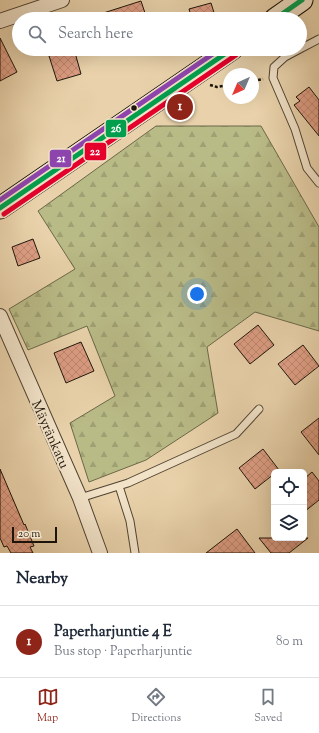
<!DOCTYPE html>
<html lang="en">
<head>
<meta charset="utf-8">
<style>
	body { margin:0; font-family:"Sorts Mill Goudy",serif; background:#f2f2f3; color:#1f2937 }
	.controls { position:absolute; right:12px; bottom:12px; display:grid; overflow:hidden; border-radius:6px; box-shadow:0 4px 16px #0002 }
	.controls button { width:36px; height:36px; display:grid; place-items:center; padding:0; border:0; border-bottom:1px solid #e0e1e3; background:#fff; color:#1f2937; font:20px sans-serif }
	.compass { position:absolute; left:223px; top:68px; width:36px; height:36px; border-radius:50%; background:#fff; box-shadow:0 4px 16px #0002; rotate:224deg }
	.scale { position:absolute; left:12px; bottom:10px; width:45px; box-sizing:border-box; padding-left:4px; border:2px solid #1d150a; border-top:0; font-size:11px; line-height:14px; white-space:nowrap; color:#1d150a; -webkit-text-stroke:3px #f1e2c8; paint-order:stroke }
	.you { position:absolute; left:197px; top:294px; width:14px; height:14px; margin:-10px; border:3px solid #fff; border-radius:50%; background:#1a73e8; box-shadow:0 0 0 6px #1a73e833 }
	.badge { display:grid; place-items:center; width:26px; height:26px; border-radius:50%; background:#8f2418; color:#fff; font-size:13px; font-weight:700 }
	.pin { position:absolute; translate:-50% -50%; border:2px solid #fff; box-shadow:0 1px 4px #0006 }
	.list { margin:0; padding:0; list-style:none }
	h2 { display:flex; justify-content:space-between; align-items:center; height:52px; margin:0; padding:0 16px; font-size:17px }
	h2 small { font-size:13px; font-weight:400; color:#747a83 }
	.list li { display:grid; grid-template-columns:26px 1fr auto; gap:12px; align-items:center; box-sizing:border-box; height:72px; padding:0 16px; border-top:1px solid #e0e1e3 }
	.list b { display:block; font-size:15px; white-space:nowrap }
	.list p { margin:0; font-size:13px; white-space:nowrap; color:#747a83 }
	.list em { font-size:13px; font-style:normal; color:#747a83 }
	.icon { flex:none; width:22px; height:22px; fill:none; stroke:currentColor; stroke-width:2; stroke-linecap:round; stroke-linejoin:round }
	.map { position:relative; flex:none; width:319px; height:553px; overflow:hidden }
	.search { position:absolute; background:#fff; box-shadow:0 4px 16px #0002; left:12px; right:12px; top:12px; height:44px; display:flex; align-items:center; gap:10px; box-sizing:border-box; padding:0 14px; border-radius:22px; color:#747a83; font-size:15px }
	.sheet { height:124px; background:#fff }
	nav { display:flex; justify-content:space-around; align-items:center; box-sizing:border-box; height:56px; border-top:1px solid #e0e1e3; background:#fff; font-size:11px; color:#747a83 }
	nav a { display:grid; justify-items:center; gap:2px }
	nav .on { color:#8f2418 }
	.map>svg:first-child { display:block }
	.forest { fill:url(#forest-firs); stroke:#6b6848 }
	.building { fill:url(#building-cross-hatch); stroke:#1d150a }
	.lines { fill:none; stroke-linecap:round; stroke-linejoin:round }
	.lane-casing { stroke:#504432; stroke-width:9 }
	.street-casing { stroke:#504432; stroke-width:16 }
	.secondary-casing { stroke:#1d150a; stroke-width:23 }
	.path { stroke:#1d150a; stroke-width:2.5; stroke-dasharray:3 2; stroke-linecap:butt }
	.lane { stroke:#f1e2c8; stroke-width:7 }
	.street { stroke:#f1e2c8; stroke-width:14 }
	.secondary { stroke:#f1e2c8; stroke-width:21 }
	.bus-1-casing { stroke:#f1e2c8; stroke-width:8 }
	.bus-2-casing { stroke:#f1e2c8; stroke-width:8 }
	.bus-3-casing { stroke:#f1e2c8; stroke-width:8 }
	.bus-1 { stroke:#019f4d; stroke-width:5 }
	.bus-2 { stroke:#e4002b; stroke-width:5 }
	.bus-3 { stroke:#8e44ad; stroke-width:5 }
	.bus-dot { fill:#1d150a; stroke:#f1e2c8; stroke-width:1.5 }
	.labels { text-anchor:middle; stroke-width:4; stroke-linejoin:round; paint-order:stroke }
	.street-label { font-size:14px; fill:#1d150a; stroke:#f1e2c8 }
	.line-badge { stroke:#f1e2c8; stroke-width:1.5 }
	.badge-label { font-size:11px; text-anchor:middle; font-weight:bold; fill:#fff }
</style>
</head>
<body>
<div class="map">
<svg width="319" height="553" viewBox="0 0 319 553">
	<defs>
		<pattern id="forest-firs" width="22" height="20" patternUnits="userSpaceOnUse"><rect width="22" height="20" fill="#b9bb87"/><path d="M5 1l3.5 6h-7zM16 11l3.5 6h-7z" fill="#9fa073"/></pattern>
		<pattern id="building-cross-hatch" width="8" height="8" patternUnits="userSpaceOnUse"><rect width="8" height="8" fill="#de9e84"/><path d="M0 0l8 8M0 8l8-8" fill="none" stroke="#be8771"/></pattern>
	</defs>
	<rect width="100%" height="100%" fill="#e9d2ab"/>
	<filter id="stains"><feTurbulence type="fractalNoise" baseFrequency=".005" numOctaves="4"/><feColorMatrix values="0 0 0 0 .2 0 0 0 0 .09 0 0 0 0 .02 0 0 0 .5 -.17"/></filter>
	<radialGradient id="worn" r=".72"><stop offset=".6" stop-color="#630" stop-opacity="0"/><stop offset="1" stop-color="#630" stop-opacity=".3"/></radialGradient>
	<!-- forest -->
	<path class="forest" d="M 156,126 L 261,126 L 319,227 L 319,331 L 255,312 L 207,347 L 218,413 L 146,460 L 89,482 L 70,423 L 115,396 L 87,326 L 28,350 L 9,309 L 75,269 L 38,211 Z"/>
	<!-- building -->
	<path class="building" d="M 141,1 L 147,19 L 94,19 L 94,16 Z
		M 211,3 L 216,19 L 192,19 L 189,9 Z
		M 0,38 L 17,72 L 0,81 Z
		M 74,49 L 81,74 L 57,81 L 49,56 Z
		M 309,87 L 319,100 L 319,136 L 294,105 L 300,101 L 296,97 Z
		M 33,239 L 40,258 L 18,266 L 12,247 Z
		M 258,325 L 274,345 L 250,364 L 234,344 Z
		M 81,342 L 94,371 L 66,383 L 54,353 Z
		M 303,345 L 319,366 L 295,385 L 278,364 Z
		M 319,418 L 319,455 L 301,432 Z
		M 263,449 L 279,470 L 274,472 L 274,474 L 255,489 L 239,468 Z
		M 0,469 L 24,525 L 25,524 L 34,546 L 30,547 L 33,553 L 11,553 L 7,546 L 4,547 L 0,538 Z
		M 312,472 L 319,481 L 319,500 L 304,512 L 304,479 Z
		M 237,529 L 255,553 L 206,553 Z
		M 259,538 L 308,538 L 289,553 L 271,553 Z"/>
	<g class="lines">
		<defs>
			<path id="lane" d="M 300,49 L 285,57 L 274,67 L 273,78 L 295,129 L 307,168 L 319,183
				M 300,49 L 319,39
				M 119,486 L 130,521 L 135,553
				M 80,498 L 128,483 L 236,434 L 259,409"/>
			<path id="street" d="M 0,21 L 62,0
				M 0,316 L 80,498 L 100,553"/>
			<path id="secondary" d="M 275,19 L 302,0
				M 0,208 L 232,49"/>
		</defs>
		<!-- lane casing -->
		<use href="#lane" class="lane-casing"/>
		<!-- street casing -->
		<use href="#street" class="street-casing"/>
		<!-- secondary casing -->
		<use href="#secondary" class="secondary-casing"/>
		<!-- path -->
		<path class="path" d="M 253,81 L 263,79
			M 210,85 L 217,87 L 229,85"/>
		<!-- lane -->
		<use href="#lane" class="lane"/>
		<!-- street -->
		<use href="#street" class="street"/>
		<!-- secondary -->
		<use href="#secondary" class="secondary"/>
		<defs>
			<path id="bus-1" d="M 275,19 L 302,0
				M 0,208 L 232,49"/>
			<path id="bus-2" d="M 4,214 L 236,55"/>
			<path id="bus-3" d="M 0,200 L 220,49"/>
		</defs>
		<!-- bus-1 casing -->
		<use href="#bus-1" class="bus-1-casing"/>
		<!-- bus-2 casing -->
		<use href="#bus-2" class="bus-2-casing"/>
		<!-- bus-3 casing -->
		<use href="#bus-3" class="bus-3-casing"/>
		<!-- bus-1 -->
		<use href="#bus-1" class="bus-1"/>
		<!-- bus-2 -->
		<use href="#bus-2" class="bus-2"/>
		<!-- bus-3 -->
		<use href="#bus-3" class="bus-3"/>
	</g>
	<!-- markers -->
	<circle class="bus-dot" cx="134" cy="108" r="3.5"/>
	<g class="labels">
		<!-- street labels -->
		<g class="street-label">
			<text transform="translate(51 434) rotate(66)" y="5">Mäyränkatu</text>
		</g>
	</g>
	<g class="line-badge">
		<rect x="105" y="119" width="22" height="19" rx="4" fill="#019f4d"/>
		<rect x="84" y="142" width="23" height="19" rx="4" fill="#e4002b"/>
		<rect x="49" y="149" width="23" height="19" rx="4" fill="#8e44ad"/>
	</g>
	<g class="badge-label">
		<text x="116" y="132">26</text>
		<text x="95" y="155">22</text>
		<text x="61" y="162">21</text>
	</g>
	<rect width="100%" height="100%" filter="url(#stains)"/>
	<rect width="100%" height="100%" fill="url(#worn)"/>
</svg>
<div class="controls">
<button><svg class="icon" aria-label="locate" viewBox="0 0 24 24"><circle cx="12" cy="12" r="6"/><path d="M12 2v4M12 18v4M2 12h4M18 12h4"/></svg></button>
<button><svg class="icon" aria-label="layers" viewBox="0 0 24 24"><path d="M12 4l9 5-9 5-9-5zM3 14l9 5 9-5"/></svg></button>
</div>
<svg class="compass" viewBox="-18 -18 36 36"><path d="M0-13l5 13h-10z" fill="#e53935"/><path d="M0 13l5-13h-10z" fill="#747a83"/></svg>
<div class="scale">20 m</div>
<div class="you"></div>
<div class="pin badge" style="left:180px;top:107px">1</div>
<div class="search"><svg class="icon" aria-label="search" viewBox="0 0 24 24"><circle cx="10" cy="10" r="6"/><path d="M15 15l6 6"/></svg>Search here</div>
</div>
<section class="sheet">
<h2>Nearby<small></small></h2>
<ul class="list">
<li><span class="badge">1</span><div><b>Paperharjuntie 4 E</b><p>Bus stop · Paperharjuntie</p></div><em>80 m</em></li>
</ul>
</section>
<nav>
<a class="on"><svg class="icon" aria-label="map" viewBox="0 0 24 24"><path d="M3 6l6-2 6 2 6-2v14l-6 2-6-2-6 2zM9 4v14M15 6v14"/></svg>Map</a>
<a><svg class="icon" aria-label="directions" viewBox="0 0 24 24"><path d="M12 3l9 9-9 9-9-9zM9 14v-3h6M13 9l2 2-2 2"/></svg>Directions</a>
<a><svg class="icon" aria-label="saved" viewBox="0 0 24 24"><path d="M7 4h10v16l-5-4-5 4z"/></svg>Saved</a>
</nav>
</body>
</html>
